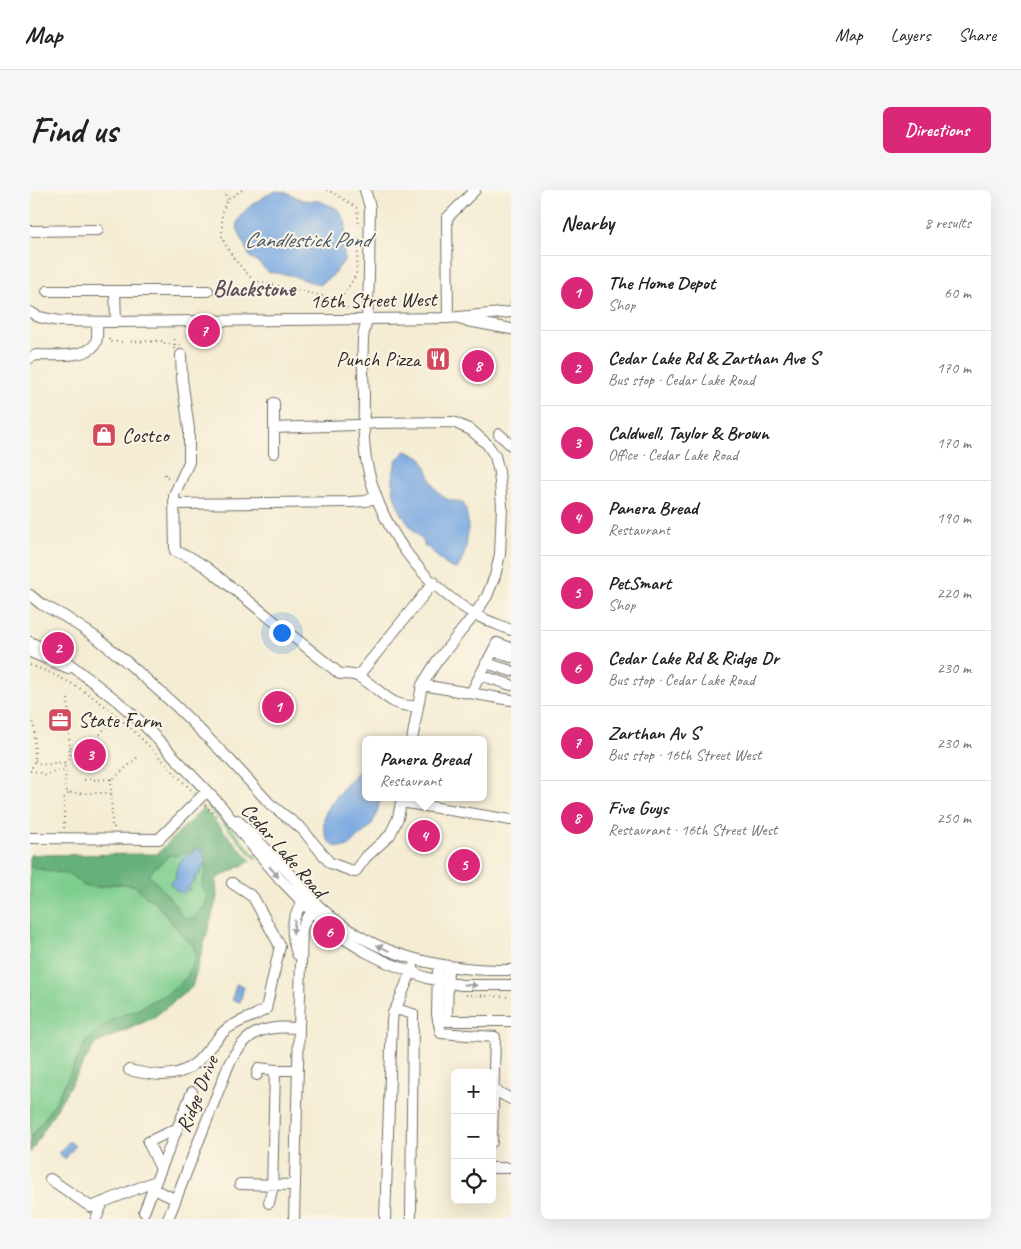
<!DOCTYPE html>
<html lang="en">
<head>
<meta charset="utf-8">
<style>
	body { margin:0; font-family:Caveat,sans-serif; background:#f6f6f6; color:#222 }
	.controls { position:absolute; right:15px; bottom:15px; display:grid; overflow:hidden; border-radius:8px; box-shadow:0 5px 20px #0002 }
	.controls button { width:45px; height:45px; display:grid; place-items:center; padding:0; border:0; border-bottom:1px solid #e0e0e0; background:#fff; color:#222; font:25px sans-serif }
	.you { position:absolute; left:251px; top:442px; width:18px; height:18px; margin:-12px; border:4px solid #fff; border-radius:50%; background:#1a73e8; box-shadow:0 0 0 8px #1a73e833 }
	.badge { display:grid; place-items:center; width:32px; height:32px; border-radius:50%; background:#db2777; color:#fff; font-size:16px; font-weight:700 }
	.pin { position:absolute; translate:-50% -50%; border:2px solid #fff; box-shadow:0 1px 5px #0006 }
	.popup { position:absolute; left:332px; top:546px; width:125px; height:65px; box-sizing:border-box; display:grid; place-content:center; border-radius:8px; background:#fff; filter:drop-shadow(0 1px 4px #0005); font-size:16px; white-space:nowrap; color:#767676 }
	.popup b { font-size:19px; color:#222 }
	.popup::after { content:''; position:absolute; left:50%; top:100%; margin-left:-10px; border:10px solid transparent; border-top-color:#fff }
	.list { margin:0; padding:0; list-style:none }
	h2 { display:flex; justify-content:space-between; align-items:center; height:65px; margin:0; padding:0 20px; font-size:21px }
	h2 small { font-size:16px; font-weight:400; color:#767676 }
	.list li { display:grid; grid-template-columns:32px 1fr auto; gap:15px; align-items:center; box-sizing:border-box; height:75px; padding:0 20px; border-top:1px solid #e0e0e0 }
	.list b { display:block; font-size:19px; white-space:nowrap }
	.list p { margin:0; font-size:16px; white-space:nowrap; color:#767676 }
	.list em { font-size:16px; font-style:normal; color:#767676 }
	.icon { flex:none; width:28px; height:28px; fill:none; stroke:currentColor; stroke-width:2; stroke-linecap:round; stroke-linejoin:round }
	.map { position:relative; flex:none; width:481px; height:1029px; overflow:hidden; border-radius:8px }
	header { display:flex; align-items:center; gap:30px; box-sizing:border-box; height:70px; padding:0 25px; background:#fff; border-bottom:1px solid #e0e0e0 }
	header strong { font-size:24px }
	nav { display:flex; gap:28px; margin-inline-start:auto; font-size:18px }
	.intro { display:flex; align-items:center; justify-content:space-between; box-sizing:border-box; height:120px; padding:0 30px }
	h1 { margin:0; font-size:35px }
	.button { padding:12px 22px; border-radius:8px; background:#db2777; color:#fff; font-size:18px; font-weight:700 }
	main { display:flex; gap:30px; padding:0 30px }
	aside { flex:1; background:#fff; border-radius:8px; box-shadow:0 5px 20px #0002 }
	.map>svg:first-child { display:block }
	.green { fill:#7ece8f; stroke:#547c5d }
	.forest { fill:#66b17a; stroke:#486e52; fill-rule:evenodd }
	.water { fill:#77a7e1; stroke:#516986 }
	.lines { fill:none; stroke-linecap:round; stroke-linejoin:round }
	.minor-casing { stroke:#716f66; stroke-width:12 }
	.path { stroke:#716f66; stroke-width:2; stroke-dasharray:1 4; stroke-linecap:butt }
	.minor { stroke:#fff; stroke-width:10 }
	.oneway { fill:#a0a0a0 }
	.labels { text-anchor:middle; stroke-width:4; stroke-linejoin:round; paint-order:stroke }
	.street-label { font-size:21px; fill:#2b2b2b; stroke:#fcf5e5 }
	.poi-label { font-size:21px; fill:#2b2b2b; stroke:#fcf5e5; text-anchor:start }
	.water-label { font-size:22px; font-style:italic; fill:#46566b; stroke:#fcf5e5 }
	.neighbourhood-label { font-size:22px; font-weight:bold; fill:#5e515e; stroke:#fcf5e5 }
</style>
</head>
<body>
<header>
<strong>Map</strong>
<nav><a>Map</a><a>Layers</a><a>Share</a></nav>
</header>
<div class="intro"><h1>Find us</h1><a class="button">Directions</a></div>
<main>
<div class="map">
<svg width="481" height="1029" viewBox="0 0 481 1029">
	<rect width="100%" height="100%" fill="#fcf5e5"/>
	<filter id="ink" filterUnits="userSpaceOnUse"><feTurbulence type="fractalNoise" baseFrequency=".02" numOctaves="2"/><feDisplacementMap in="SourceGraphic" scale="10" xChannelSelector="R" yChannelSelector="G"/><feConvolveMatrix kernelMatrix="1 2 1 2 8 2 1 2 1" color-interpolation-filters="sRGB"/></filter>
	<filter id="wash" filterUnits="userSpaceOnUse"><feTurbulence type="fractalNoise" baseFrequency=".0096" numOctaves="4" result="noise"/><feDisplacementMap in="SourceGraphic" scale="20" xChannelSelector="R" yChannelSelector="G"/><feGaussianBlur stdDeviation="1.12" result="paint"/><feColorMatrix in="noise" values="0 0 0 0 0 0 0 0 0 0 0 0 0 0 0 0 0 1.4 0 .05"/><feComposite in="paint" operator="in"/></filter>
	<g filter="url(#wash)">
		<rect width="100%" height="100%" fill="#f4ecd3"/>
		<!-- green -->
		<path class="green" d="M 178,613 L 181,615 L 227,668 L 225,669 L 176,615 Z
			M 155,662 L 157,665 L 153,667 L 151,673 L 149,673 L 146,683 L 146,689 L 159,700 L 159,696 L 165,687 L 170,684 L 175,673 L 177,678 L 172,695 L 177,706 L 176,715 L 164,728 L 158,728 L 153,727 L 141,709 L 119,685 C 125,674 132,675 139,665 Z
			M 0,677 L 41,685 L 54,696 L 69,697 L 82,694 L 105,695 L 116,707 L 123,710 L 154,748 L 164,756 L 166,766 L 162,776 L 157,787 L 139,803 L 118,813 L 110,819 L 95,824 L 49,867 L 25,913 L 0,949 Z"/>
		<!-- forest -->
		<path class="forest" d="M 173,618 L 221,671 L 186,689 L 187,708 L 162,797 L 123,828 L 65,854 L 0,963 L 0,949 L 25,913 L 56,852 L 81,830 L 95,824 L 110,819 L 118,813 L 139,803 L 157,787 L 166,766 L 164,756 L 154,748 L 135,723 L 123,710 L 116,707 L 105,695 L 82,694 L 69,697 L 54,696 L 41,685 L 0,677 L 0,665 L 127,664 ZM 155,662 L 157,665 L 163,663 L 175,665 L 175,673 L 177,678 L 172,695 L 177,706 L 176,715 L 164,728 L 158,728 L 153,727 L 141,710 L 119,685 C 125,674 132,675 139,665 L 147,666 Z"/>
		<!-- water -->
		<path class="water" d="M 246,1 L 256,2 L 272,10 L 289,11 L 304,17 L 309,20 L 316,33 L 314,71 L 302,86 L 290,95 L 260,85 L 238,82 L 225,70 L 221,68 C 217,62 208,42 207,36 C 206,22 235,5 246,1 Z
			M 376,261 L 391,267 C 400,282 400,300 417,309 C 422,311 428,311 433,313 C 442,329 438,364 427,379 C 412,378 406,360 394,356 L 394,352 C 375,333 358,308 364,281 C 365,277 365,273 367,269 C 370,266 373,263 376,261 Z
			M 335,574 L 335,607 L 351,607 C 348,618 346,631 338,639 C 334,643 329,645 326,649 C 322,653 320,657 313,657 C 296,660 290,635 296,622 C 305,605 322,589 335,574 Z
			M 165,658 L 170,659 L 175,665 C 175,673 174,682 165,687 L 165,691 L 159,695 L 160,701 L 155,698 L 155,704 L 146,700 L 139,693 L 146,689 L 146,683 L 149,672 L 151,673 L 153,667 L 163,663 Z
			M 206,794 L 214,796 L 210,812 L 202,810 Z
			M 39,951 L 45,956 L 35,969 L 29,964 Z"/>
	</g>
	<g filter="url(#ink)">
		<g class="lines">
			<defs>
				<path id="minor" d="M 335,0 L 340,17 C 339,54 340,91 337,128 C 336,135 333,143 333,150 C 332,168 333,186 334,204 C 334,228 332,255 338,279 C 352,340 392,394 446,425 C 457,431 469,435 481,440
					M 0,41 L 68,40
					M 17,101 L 178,101
					M 85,101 L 86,132
					M 0,122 L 9,127 L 29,131 L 86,132 L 418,128 L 481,122
					M 418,128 L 417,28 L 445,0
					M 432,130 L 481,139
					M 151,165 L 152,189 L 159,239 L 159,272 L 144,305 L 145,361 L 160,367 L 176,377 L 310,484 C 316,484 324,484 329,487 C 352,499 358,518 388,516
					M 0,168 L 6,165 C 20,165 60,169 66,152 C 68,147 67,138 67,132
					M 244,213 L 244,263
					M 244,238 L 324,235 L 346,233 L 423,232 L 441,240 L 457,254 L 465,266 L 469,282 L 472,316 L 470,364 L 465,386 L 457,406 L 445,424 L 407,471 L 392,495 L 382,550
					M 469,244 L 481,255
					M 145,314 L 321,312 L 336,311 L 346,307
					M 0,405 L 11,414 L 34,426 L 67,448 L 98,473 L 146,516 L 201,571 L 240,614 L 272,639 L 300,673 L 325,682 L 336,667 L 360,645 L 368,628 L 372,607
					M 0,452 L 28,465 L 86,510 L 112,533 L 192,617 L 213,645 L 250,689 L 282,722 L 313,748 L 336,762 L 356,772 L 397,788 L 431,795 L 481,795
					M 463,461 L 481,467
					M 0,462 L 38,478
					M 456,473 L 481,481
					M 450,485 L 481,495
					M 328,486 L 404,392
					M 392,495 L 481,510
					M 441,503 L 467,453 L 481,458
					M 371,612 L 481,630
					M 207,630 C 232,653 255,679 278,704 C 283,709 286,714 291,718 C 343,766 412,781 481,780
					M 0,648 L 129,649 L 177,601
					M 267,764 C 260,741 260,726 277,708
					M 408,775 L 407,825 L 411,843 L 465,847 L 462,952
					M 366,819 L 383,824 L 381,1026
					M 408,831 L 481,831
					M 417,831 L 418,776
					M 269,838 L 272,739 L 276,729 L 286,718
					M 99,880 C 121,885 144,890 163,875 C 169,871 174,864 179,858 C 185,852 191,843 198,838 C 210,830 224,827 236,819 L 250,756 L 223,707 L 202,693
					M 227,885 L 229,878 L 245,880 L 268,880
					M 464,900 L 481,909
					M 462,978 L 478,978
					M 131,979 L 118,952 L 146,939
					M 20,989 L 61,1017 L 126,991 L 162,902
					M 210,994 L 265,995
					M 123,999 L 145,1009
					M 239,1013 L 242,1000 L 245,880
					M 114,1022 L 126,991
					M 66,1029 L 73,1012
					M 138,1029 L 199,874 C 216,841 233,835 269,838 L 264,1029
					M 355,1029 L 362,831 L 363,823 L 367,816 L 383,777"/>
			</defs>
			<!-- minor casing -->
			<use href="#minor" class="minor-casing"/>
			<!-- path -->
			<path class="path" d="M 194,0 L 197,10
				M 212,0 L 197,10 L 192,22 L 192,48 L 204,69 L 223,90 L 310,110 L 326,85 L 329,44
				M 296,0 L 304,3 L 327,18 L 329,37
				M 310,110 L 317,118
				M 480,112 L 481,112
				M 79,149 L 79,152 L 133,151 L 133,153 L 144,155 L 145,147
				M 144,159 L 144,155 L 153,154
				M 135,284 L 135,287 L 141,287
				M 0,475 C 73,500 112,550 164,603
				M 38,509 L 40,567 L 34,573 L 36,584 L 34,594 L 35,599 L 39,603 L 81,603
				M 0,528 L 4,536 L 5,570 L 2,577 L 2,581
				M 40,557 L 57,557 L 67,548 L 77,536
				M 5,570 C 15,580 23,570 34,573
				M 0,581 L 9,582 L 15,586 L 24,581 L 35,580
				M 81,589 L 82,636 L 84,636 L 84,639
				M 54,590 L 83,589 L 108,567
				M 175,615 L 188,628
				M 34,638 L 34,608 L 39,603
				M 436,805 L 481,807"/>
			<!-- minor -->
			<use href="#minor" class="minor"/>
		</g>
		<!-- one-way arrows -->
		<defs><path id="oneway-solid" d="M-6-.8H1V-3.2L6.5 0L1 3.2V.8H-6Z" transform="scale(1.25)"/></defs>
		<g class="oneway">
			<use href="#oneway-solid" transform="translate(244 682) rotate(50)"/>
			<use href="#oneway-solid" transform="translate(264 737) rotate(96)"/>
			<use href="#oneway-solid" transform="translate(353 758) rotate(-154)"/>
			<use href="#oneway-solid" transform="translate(440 795) rotate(3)"/>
		</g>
	</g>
	<!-- icons -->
	<defs>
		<symbol id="restaurant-square" viewBox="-11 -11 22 22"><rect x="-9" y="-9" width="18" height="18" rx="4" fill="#d1495b" stroke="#fcf5e5"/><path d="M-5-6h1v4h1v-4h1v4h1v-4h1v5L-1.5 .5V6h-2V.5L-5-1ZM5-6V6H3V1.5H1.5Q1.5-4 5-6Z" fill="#fff"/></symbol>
		<symbol id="shop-square" viewBox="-11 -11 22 22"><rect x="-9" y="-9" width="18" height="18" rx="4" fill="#d1495b" stroke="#fcf5e5"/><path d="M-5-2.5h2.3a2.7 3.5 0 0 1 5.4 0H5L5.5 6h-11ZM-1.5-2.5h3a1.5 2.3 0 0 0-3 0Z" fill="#fff"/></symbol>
		<symbol id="office-square" viewBox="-11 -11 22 22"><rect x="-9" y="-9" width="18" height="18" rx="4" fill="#d1495b" stroke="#fcf5e5"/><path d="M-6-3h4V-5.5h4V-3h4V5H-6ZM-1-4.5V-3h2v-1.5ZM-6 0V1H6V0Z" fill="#fff"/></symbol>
	</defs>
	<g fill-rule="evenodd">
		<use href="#restaurant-square" x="394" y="155" width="28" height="28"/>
		<use href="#shop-square" x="60" y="231" width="28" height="28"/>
		<use href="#office-square" x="16" y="516" width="28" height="28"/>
	</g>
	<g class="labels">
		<!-- street labels -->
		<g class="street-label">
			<text transform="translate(343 110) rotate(-1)" y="7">16th Street West</text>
			<text transform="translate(254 660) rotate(49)" y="7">Cedar Lake Road</text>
			<text transform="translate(167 904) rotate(-68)" y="7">Ridge Drive</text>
		</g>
		<!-- poi labels -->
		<g class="poi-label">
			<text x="390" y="176" text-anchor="end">Punch Pizza</text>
			<text x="92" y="252">Costco</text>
			<text x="48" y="537">State Farm</text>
		</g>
		<!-- water labels -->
		<g class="water-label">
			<text x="277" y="57">Candlestick Pond</text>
		</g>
		<!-- neighbourhood labels -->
		<g class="neighbourhood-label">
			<text x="224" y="106">Blackstone</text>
		</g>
	</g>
</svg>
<div class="controls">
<button>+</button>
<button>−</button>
<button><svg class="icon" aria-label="locate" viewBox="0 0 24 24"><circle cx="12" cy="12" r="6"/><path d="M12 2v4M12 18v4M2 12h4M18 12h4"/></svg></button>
</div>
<div class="you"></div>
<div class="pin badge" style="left:248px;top:517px">1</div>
<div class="pin badge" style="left:28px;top:458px">2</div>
<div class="pin badge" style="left:60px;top:565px">3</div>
<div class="pin badge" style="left:394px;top:646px">4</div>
<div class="popup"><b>Panera Bread</b>Restaurant</div>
<div class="pin badge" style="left:434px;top:675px">5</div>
<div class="pin badge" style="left:299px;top:742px">6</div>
<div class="pin badge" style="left:174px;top:141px">7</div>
<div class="pin badge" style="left:448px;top:176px">8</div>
</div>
<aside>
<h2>Nearby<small>8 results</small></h2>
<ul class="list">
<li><span class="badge">1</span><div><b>The Home Depot</b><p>Shop</p></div><em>60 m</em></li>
<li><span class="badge">2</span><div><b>Cedar Lake Rd &amp; Zarthan Ave S</b><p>Bus stop · Cedar Lake Road</p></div><em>170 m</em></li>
<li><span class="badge">3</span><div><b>Caldwell, Taylor &amp; Brown</b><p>Office · Cedar Lake Road</p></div><em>170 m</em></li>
<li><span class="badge">4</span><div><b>Panera Bread</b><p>Restaurant</p></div><em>190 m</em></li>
<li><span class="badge">5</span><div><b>PetSmart</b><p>Shop</p></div><em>220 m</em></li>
<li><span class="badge">6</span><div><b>Cedar Lake Rd &amp; Ridge Dr</b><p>Bus stop · Cedar Lake Road</p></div><em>230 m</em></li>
<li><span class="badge">7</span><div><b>Zarthan Av S</b><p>Bus stop · 16th Street West</p></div><em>230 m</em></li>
<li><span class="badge">8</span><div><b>Five Guys</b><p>Restaurant · 16th Street West</p></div><em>250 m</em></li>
</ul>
</aside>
</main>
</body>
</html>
